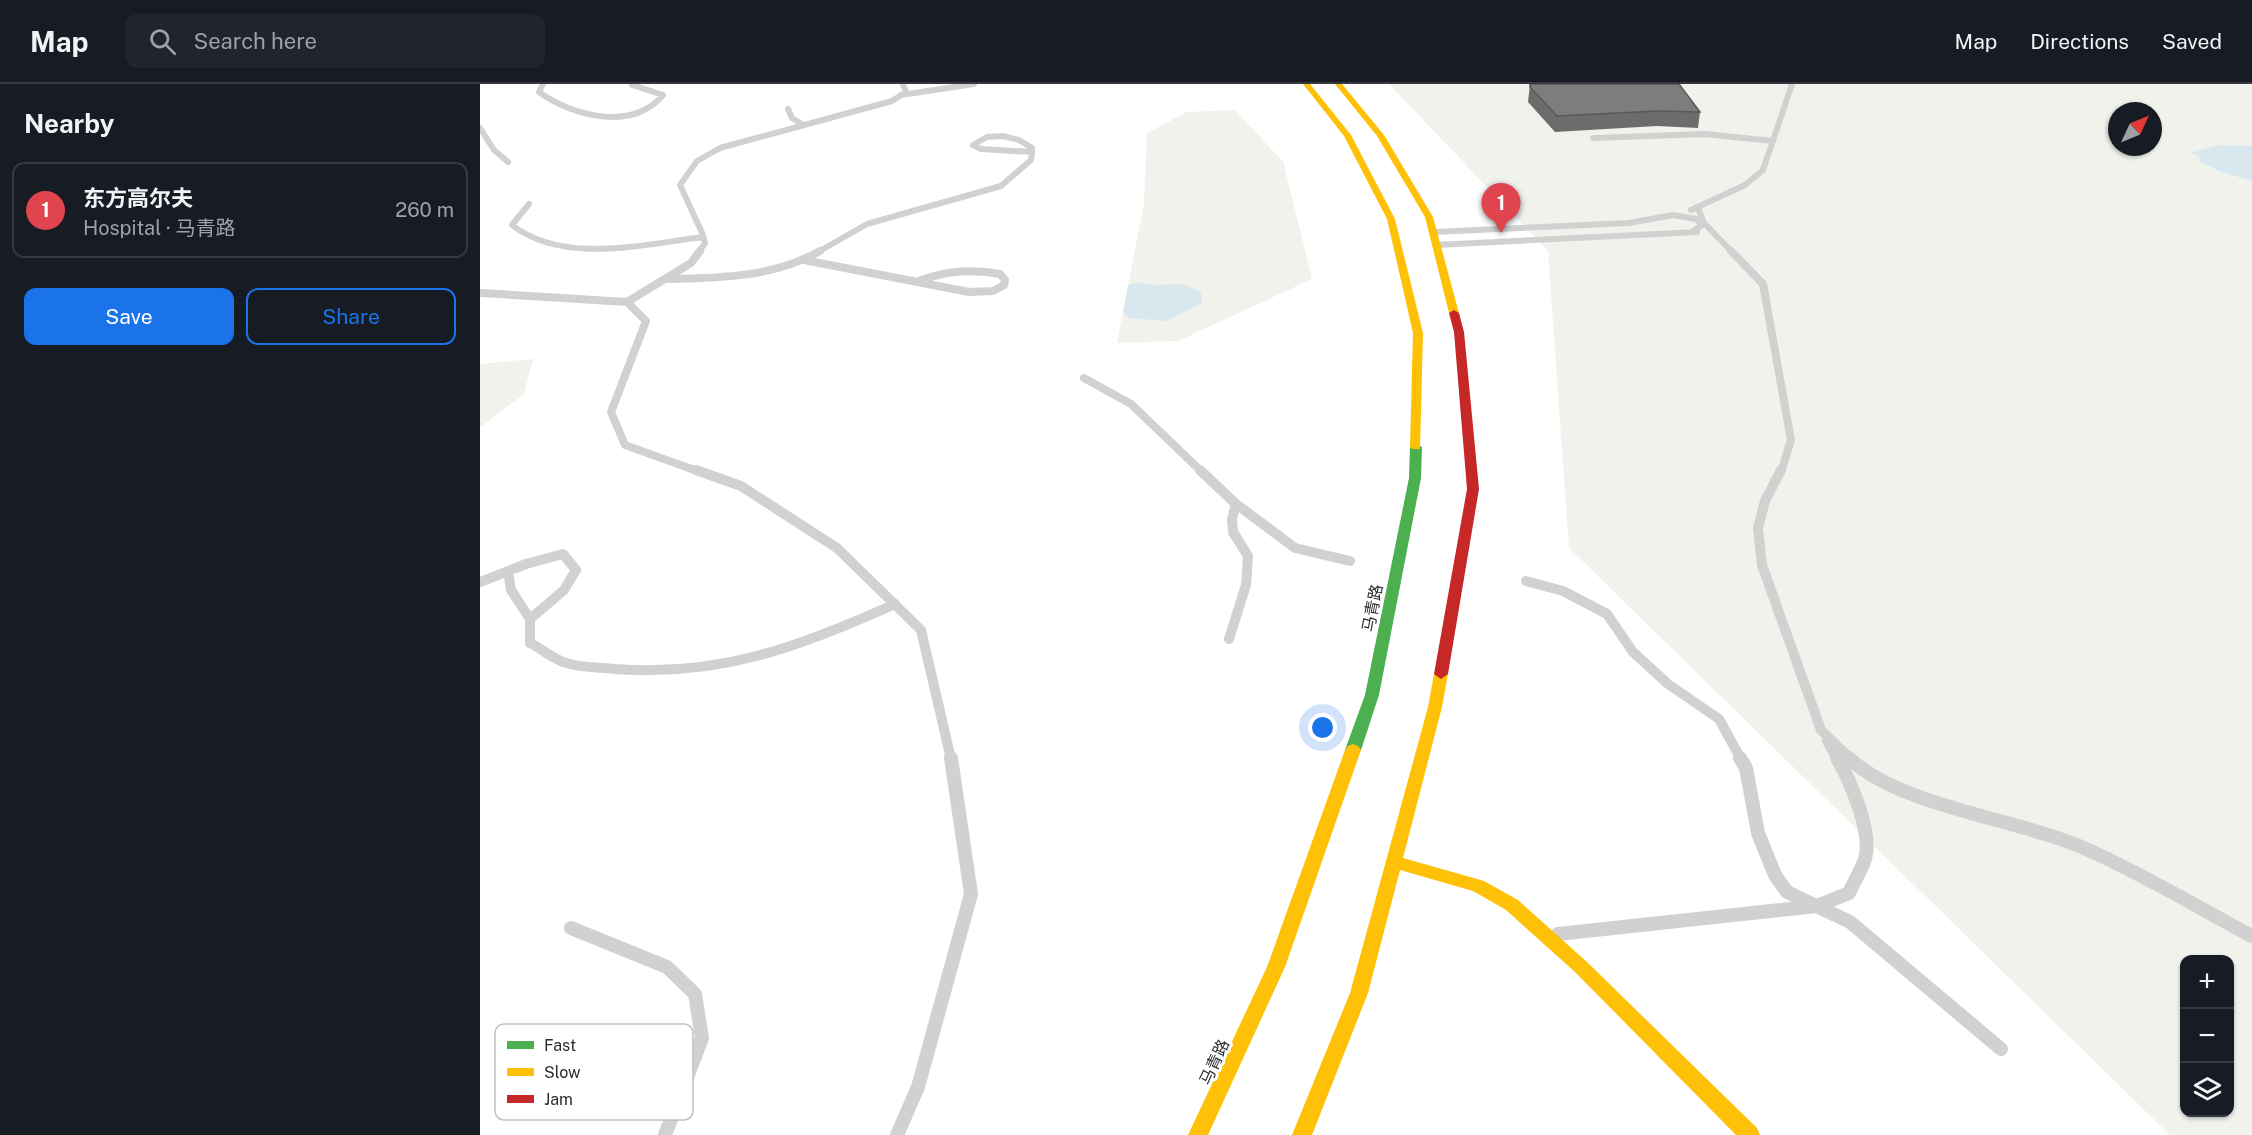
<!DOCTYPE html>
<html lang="en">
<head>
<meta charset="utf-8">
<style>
	body { margin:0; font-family:"Public Sans","Noto Sans SC",sans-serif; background:#20242c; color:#f1f3f6 }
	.controls { position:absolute; right:18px; bottom:18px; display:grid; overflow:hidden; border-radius:12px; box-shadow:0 2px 4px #0004 }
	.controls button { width:54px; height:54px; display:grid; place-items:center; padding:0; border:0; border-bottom:2px solid #363941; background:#171b24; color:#f1f3f6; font:30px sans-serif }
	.compass { position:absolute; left:1628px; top:18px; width:54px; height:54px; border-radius:50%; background:#171b24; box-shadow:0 2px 4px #0004; rotate:46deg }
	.you { position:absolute; left:843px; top:644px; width:21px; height:21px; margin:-15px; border:4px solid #fff; border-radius:50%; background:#1a73e8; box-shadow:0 0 0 9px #1a73e833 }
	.badge { display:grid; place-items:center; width:39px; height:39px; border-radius:50%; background:#1a73e8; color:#fff; font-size:20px; font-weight:700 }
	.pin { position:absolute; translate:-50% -50px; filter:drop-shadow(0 2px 3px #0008) }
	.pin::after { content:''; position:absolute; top:32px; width:21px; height:18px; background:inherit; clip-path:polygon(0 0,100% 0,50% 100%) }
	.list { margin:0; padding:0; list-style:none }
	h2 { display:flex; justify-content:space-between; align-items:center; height:78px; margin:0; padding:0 24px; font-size:26px }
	h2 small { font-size:20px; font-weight:400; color:#9ea1a6 }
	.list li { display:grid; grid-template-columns:39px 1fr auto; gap:18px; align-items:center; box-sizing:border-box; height:96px; margin:0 12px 12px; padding:0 12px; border:2px solid #363941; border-radius:12px }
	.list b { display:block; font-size:22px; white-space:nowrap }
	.list p { margin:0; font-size:20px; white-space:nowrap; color:#9ea1a6 }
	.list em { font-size:20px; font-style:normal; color:#9ea1a6 }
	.actions { display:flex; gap:12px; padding:18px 24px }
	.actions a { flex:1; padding:14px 0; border:2px solid #1a73e8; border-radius:12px; text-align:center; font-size:21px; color:#1a73e8 }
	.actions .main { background:#1a73e8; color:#fff }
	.icon { flex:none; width:33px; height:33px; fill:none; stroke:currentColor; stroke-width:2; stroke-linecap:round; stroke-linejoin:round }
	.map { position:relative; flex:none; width:1772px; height:1051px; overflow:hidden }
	header { display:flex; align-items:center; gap:36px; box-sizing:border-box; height:84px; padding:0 30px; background:#171b24; border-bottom:2px solid #363941 }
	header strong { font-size:28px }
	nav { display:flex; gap:33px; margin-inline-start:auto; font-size:21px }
	.search { width:420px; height:54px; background:#20242c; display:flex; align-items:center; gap:15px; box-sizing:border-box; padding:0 21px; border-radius:12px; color:#9ea1a6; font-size:22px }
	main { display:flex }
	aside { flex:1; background:#171b24 }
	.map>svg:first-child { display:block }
	.green { fill:#f0f2eb; fill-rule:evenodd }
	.water { fill:#d9e8ee }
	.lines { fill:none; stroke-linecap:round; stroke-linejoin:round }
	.lane-far3 { stroke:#d1d1d1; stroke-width:6 }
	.lane-far2 { stroke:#d1d1d1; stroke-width:8 }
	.lane-far1 { stroke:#d1d1d1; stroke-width:10 }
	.lane { stroke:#d1d1d1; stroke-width:14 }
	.fast { fill:#4caf50; fill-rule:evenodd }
	.slow { fill:#ffc107; fill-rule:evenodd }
	.jam { fill:#c62828; fill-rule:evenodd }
	.wall { fill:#6c6c6c }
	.building { fill:#7d7d7d; stroke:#585858; stroke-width:1.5 }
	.labels { text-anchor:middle; stroke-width:6; stroke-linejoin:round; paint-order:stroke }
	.street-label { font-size:16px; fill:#2c2c2c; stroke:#fff }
	.key { fill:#fff; stroke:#c0c0c0; stroke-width:1.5 }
	.key-label { font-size:16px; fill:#2c2c2c }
</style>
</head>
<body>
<header>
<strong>Map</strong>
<div class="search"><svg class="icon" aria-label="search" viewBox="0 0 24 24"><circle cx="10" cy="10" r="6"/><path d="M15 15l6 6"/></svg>Search here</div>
<nav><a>Map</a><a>Directions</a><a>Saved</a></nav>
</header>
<main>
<aside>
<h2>Nearby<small></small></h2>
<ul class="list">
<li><span class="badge" style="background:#e0444e">1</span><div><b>东方高尔夫</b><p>Hospital · 马青路</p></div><em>260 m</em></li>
</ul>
<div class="actions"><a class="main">Save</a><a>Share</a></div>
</aside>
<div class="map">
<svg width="1772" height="1051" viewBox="0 0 1772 1051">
	<rect width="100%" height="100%" fill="#fff"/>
	<!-- green -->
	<path class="green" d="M 909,0 L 1772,0 L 1772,1051 L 1690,1051 L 1089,464 L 1068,167 ZM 1637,27 L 1673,27 L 1673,63 L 1637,63 ZM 1704,876 L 1750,876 L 1750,1028 L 1704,1028 Z
		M 754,26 L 803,77 L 832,195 L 698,257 L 637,259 L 664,120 L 667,49 L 707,28 Z
		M 53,275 L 44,310 L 0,343 L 0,280 Z"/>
	<!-- water -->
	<path class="water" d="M 1738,61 L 1772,62 L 1772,97 L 1739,87 L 1721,78 L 1718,71 L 1711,69 Z
		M 658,198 L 674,201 L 702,200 L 721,208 L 722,219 L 686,237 L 649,234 L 643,228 L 648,201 Z"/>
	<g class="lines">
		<!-- lane-far3 -->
		<path class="lane-far3" d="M 63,0 L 59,8 C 92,32 152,48 183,11 L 152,1
			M 421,11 L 494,0
			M 308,25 L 312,34 L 323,41
			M 0,44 L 14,66 L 28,78
			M 523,52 L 539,56 L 552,64 L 552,68 L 501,65 L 493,61 L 507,53 Z
			M 1113,54 L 1225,50 L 1293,57
			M 49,120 L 32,141 C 83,181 164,160 223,153
			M 1218,124 L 1224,139 L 1252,168
			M 1211,126 L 1265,101 L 1283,86 L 1312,0
			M 954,148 L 1149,139 L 1193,131 L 1216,135 L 1222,141 L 1212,148
			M 956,161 L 1217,148
			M 219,168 L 225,159 L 223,151 L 200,101 L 217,77 L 240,64 L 412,17 L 426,8 L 423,0
			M 338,168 L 387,140 L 521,102 L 551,76 L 552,68"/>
		<!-- lane-far2 -->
		<path class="lane-far2" d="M 1251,167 L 1283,200 L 1311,356 L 1301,388
			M 324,176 L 489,208 L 513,207 L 524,201 L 525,196 L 520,190 C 492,185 465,187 439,197
			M 189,195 C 241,194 294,193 340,167
			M 0,209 L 147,218 L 166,237 L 131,328 L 145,361 L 220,388
			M 147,218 L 211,179 L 220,167
			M 604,294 L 651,320 L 722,388"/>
		<!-- lane-far1 -->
		<path class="lane-far1" d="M 216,386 L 261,402 L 357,464 L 441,546 L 471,675
			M 720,386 L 756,420 L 815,464 L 870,477
			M 1301,386 L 1285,417 L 1278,444 L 1282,481 L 1341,646 L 1371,675
			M 28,487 L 31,506 L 50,535
			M 1046,497 L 1083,507 L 1127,530 L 1153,568 L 1188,600 L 1239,635 L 1261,675
			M 0,498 L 46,480 L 83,470 L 96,486 L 84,506 L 50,535 L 50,559 C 62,565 73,575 86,579 C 102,584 120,583 136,585 C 240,593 322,562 415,520
			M 749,555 L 766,501 L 768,472 L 753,448 L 752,435 L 756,420
			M 1347,657 L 1357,675"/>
		<!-- lane -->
		<path class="lane" d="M 1260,674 L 1266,684 L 1278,749 L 1295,791 L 1307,808 L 1370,838 L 1521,965
			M 1369,674 C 1420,723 1540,735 1606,765 C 1663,790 1717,823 1772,852
			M 91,844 L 187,883 L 215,910 L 222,954 L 185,1051
			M 1078,850 L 1337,822 L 1369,809 C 1374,798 1381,787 1385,775 C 1393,749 1370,696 1357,674
			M 417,1051 L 438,1003 L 491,810 L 471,674"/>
		<!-- fast -->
		<path class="fast" d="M 936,360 L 942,363 L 941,394 L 899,611 L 881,666 L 878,670 L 868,670 L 865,666 L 885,611 L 929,394 L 930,363 Z"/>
		<!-- slow -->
		<path class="slow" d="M 823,0 L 830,0 L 871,51 L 915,135 L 943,249 L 940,365 L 932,365 L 930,363 L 933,249 L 907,135 L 864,52 Z
			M 855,0 L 862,0 L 904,51 L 953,133 L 979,229 L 977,231 L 969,229 L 945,133 L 897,52 Z
			M 961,585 L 968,590 L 962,623 L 923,774 L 1004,797 L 1038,816 L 1107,878 L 1277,1044 L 1280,1051 L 1256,1051 L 1095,888 L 1026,826 L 993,807 L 920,786 L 888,909 L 832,1051 L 812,1051 L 870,909 L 948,623 L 954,590 Z
			M 873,660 L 878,662 L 881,666 L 805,883 L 728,1051 L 708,1051 L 787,883 L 865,666 L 868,662 Z"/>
		<!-- jam -->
		<path class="jam" d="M 974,226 L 979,229 L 984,248 L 999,405 L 968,590 L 961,595 L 954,590 L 987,405 L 974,248 L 969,229 Z"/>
	</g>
	<!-- wall -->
	<path class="wall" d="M 1050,0 L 1220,28 L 1218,44 L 1177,42 L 1075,48 L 1048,18 Z"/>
	<!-- building -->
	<path class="building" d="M 1050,0 L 1199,0 L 1220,28 L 1179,27 L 1077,32 L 1050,3 Z"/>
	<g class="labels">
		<!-- street labels -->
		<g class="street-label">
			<text transform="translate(892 524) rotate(-79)" y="6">马青路</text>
			<text transform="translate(734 978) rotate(-65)" y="6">马青路</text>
		</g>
	</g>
	<!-- legend -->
	<rect x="15" y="940" width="198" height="96" rx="9" class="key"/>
	<rect x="27" y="957" width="27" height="8" fill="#4caf50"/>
	<rect x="27" y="984" width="27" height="8" fill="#ffc107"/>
	<rect x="27" y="1011" width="27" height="8" fill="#c62828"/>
	<g class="key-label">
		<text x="64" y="967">Fast</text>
		<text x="64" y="994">Slow</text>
		<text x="64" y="1021">Jam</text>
	</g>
</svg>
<div class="controls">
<button>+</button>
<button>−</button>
<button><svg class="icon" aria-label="layers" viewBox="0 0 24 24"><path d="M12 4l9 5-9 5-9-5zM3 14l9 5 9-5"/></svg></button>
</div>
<svg class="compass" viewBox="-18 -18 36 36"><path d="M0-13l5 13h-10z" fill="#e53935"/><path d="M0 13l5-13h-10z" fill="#9ea1a6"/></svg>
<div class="you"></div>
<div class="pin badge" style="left:1021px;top:149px;background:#e0444e">1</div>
</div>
</main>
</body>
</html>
